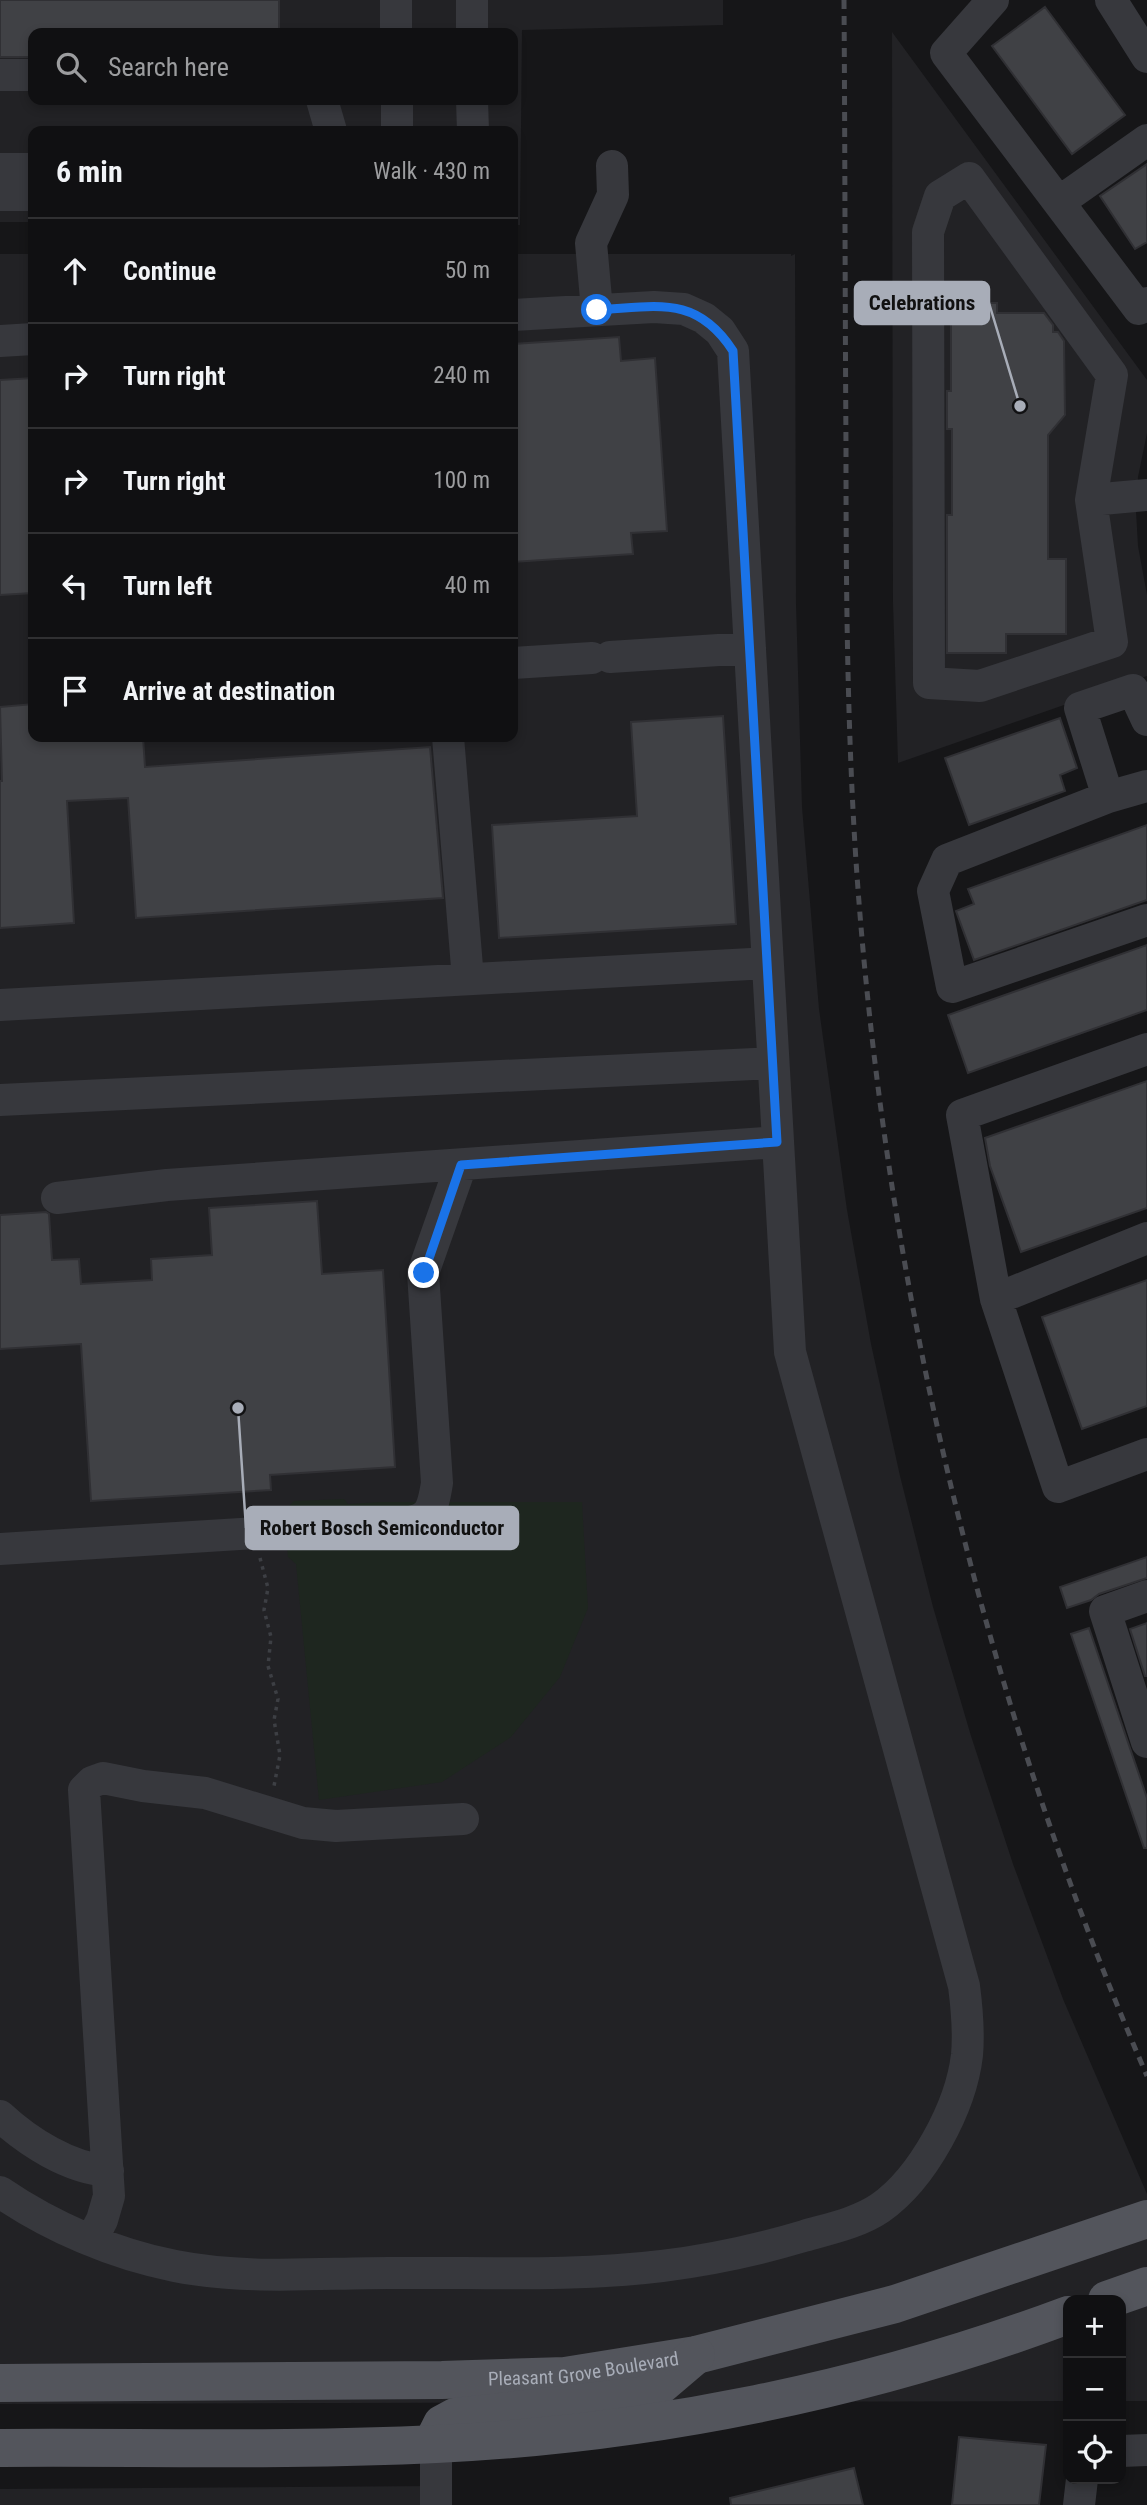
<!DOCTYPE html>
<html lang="en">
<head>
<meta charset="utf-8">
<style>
	body { margin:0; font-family:"Roboto Condensed",sans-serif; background:#19191b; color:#f1f3f6 }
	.controls { position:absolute; right:21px; bottom:21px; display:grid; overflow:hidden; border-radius:14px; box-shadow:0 4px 10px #0003 }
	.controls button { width:63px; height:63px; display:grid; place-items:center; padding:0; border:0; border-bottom:2px solid #303032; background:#101012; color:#f1f3f6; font:35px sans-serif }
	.stop { position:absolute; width:21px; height:21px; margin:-16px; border:5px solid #1a73e8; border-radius:50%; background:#fff }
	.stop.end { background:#1a73e8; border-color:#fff; box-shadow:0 2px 7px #0008 }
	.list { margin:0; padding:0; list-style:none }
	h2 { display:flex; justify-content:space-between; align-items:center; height:91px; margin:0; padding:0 28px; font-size:30px }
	h2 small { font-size:23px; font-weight:400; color:#9c9d9f }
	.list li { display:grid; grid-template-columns:46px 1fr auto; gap:21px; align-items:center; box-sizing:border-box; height:105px; padding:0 28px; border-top:2px solid #303032 }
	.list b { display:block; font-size:26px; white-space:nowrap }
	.list em { font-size:23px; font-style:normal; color:#9c9d9f }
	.icon { flex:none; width:38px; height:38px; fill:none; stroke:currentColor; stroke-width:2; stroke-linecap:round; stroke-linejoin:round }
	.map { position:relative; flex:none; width:1147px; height:2505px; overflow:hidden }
	.search { position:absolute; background:#101012; box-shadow:0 4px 10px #0003; left:28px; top:28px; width:490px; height:77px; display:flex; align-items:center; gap:18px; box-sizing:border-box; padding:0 24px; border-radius:14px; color:#9c9d9f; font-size:26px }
	.panel { position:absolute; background:#101012; box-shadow:0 4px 10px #0003; left:28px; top:126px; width:490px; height:616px; border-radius:14px }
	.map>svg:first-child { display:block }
	.built { fill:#222225; fill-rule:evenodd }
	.green { fill:#1e261f }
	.building { fill:#404145; stroke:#303034; stroke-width:2 }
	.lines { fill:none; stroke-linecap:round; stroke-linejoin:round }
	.path { stroke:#3d3f44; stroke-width:3.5; stroke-dasharray:3.5 5; stroke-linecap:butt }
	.minor { stroke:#37383d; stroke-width:32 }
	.major { stroke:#53555c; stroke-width:38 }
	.rail { stroke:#4a4c52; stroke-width:5; stroke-dasharray:9 7; stroke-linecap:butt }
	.route { stroke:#1a73e8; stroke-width:9 }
	.labels { text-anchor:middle; stroke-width:7; stroke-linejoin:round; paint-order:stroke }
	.street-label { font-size:19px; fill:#a8adb8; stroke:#111113 }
	.leader { fill:none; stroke:#a8adb8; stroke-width:2.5 }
	.callout-dot { fill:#a8adb8; stroke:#111113; stroke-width:2.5 }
	.callout { fill:#a8adb8; stroke:#a8adb8; stroke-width:2.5 }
	.callout-label { font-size:21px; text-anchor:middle; font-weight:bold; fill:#111 }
</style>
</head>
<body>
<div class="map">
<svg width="1147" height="2505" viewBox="0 0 1147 2505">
	<rect width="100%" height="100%" fill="#161618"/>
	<!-- built -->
	<path class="built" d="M 0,0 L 723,0 L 723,25 L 522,30 L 520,225 L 513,225 L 513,131 L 33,131 L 33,222 L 0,222 ZM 33,33 L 513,33 L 513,100 L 33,100 Z
		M 892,32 L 1147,380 L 1147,433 L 1138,477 L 1136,511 L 1138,546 L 1147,595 L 1147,676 L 898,763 L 893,602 Z
		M 0,254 L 33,254 L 33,737 L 513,737 L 513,254 L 791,254 L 791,256 L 795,254 L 796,604 L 802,807 L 819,1009 L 847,1210 L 871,1344 L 900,1476 L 933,1607 L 971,1736 L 1013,1864 L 1063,1999 L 1147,2194 L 1147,2401 L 1121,2401 L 1121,2300 L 1068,2300 L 1068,2401 L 0,2404 Z
		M 441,2486 L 441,2505 L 0,2505 L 0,2489 Z"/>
	<!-- green -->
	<path class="green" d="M 344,1499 L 348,1504 L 381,1502 L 582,1502 L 588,1608 L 560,1677 L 511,1737 L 442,1782 L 319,1800 L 296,1564 L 288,1557 L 284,1511 L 294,1501 Z"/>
	<!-- building -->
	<path class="building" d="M 0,0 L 279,0 L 279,33 L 33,33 L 33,57 L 0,57 Z
		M 1045,7 L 1125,115 L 1072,154 L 992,46 Z
		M 1147,164 L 1147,242 L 1135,249 L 1100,196 Z
		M 951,303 L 997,303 L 997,313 L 1044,313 L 1053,325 L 1053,332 L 1058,332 L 1064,341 L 1065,415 L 1048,435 L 1048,559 L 1066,559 L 1066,634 L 1006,634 L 1006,653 L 947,653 L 947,515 L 952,515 L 952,429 L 947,429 L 947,391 L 951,391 Z
		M 619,337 L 621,361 L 655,358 L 667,531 L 631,533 L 633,554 L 513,562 L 513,344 Z
		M 33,378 L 33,593 L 0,595 L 0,380 Z
		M 33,704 L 33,737 L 143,737 L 145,767 L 430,747 L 443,898 L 136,918 L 128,798 L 67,801 L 74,923 L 0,928 L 0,781 L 2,781 L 0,707 Z
		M 723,716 L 736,924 L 499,938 L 492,825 L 637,816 L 631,722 Z
		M 1060,718 L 1077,768 L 1060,775 L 1065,791 L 969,825 L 945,758 Z
		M 1147,825 L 1147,900 L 974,960 L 956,911 L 974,904 L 968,889 Z
		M 1147,945 L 1147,1010 L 968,1073 L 948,1015 Z
		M 1147,1081 L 1147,1208 L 1021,1252 L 990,1166 L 985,1138 Z
		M 317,1201 L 322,1274 L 383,1270 L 395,1467 L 270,1475 L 271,1490 L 91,1501 L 81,1344 L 0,1349 L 0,1215 L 46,1212 L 49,1214 L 52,1260 L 79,1259 L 81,1284 L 152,1280 L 151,1259 L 212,1255 L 209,1208 Z
		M 1147,1280 L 1147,1406 L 1082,1429 L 1042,1317 Z
		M 1147,1557 L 1147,1578 L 1099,1594 L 1091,1600 L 1067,1608 L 1060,1587 Z
		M 1147,1623 L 1147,1676 L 1145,1676 L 1130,1629 Z
		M 1089,1628 L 1147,1798 L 1147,1848 L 1144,1848 L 1071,1634 Z
		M 959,2437 L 1046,2445 L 1039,2505 L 952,2505 Z
		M 854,2468 L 863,2505 L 731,2505 L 730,2498 Z"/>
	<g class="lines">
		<!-- path -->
		<path class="path" d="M 260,1558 L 268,1588 L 264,1610 L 271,1637 L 268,1666 L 278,1699 L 274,1720 L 280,1755 L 274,1786"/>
		<!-- minor -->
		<path class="minor" d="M 396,0 L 396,33
			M 472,0 L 472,33
			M 993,0 L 946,53 L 1139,309 L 1147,303
			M 1111,0 L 1147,57
			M 0,75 L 33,75
			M 322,100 L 331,131
			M 397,100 L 397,131
			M 472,100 L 473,131
			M 0,169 L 33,169
			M 969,178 L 1112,375 L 1091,500 L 1112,642 L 980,686 L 929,683 L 928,232 L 940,196 Z
			M 0,195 L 33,195
			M 1059,202 L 1147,140
			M 597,310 L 591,243 L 613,195 L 612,166
			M 0,341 L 33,339
			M 1091,500 L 1147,495
			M 610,657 L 750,648
			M 513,663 L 592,658
			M 448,737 L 468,979
			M 1147,786 L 1108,797 L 947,860 L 933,891 L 952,987 L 1147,920
			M 1108,797 L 1080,708 L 1133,690 L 1147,720
			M 0,1005 L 767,963
			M 1147,1049 L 962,1115 L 996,1299 L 1147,1238
			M 0,1100 L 773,1063
			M 57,1198 L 167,1185 L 777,1142
			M 996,1299 L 1058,1487 L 1147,1454
			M 0,1549 L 398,1524 C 429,1520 432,1514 437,1483 L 423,1273 L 461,1165
			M 1147,1596 L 1105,1611 L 1147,1742
			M 0,2116 C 28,2142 69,2168 108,2171
			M 0,2192 C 51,2227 114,2254 175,2266 C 245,2280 319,2273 389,2273 C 480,2272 572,2277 662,2266 C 710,2260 757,2250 804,2236 C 828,2229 858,2223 880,2208 C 923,2178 961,2107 967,2055 C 969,2032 967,2009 964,1986 L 790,1352 L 733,351 L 720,331 L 704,318 L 684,309 L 654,307 L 513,315
			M 92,2239 L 102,2220 L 109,2196 L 84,1790 L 92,1782 L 103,1778 L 143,1786 L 205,1793 L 303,1823 L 336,1826 L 463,1819
			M 436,2444 L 436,2505
			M 1121,2451 L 1147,2450
			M 1079,2505 L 1082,2479"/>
		<!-- major -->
		<g class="major">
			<path d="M 1107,2300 L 1147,2286"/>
			<path id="s1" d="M 0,2383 L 442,2380 L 565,2376 L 696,2355 L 895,2304 L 1147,2219"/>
			<path d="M 436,2436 L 442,2424 L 455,2417 L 649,2395 L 696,2355"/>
			<path d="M 0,2448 C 145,2447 291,2451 436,2444 C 651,2434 867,2390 1068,2315"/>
		</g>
		<!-- rail -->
		<path class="rail" d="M 844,0 C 845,149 845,298 846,447 C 846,585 847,723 856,861 C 884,1277 981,1693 1147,2076"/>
	</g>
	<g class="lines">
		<!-- route -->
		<path class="route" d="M 424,1273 L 461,1165 L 777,1142 L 733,351 C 696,294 656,307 597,310"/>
	</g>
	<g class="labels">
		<!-- street labels -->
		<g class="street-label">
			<text dy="7" stroke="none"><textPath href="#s1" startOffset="584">Pleasant Grove Boulevard</textPath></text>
		</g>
	</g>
	<!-- callouts -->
	<path class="leader" d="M1020 406L989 303M238 1408L246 1528"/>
	<g class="callout-dot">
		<circle cx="1020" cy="406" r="7"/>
		<circle cx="238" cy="1408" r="7"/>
	</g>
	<g class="callout">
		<rect x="855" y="282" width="134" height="42" rx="7"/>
		<rect x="246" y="1507" width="272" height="42" rx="7"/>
	</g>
	<g class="callout-label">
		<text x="922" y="310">Celebrations</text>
		<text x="382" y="1535">Robert Bosch Semiconductor</text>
	</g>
</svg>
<div class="controls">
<button>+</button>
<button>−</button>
<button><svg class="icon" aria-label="locate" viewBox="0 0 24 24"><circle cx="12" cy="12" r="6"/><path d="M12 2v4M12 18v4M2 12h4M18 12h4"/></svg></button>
</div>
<div class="stop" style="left:597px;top:310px"></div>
<div class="stop end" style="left:424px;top:1273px"></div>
<div class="search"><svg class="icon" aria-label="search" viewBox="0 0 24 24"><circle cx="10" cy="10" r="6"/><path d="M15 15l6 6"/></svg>Search here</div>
<section class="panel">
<h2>6 min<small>Walk · 430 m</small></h2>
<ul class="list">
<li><svg class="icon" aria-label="ahead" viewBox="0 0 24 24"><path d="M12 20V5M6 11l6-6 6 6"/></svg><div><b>Continue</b></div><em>50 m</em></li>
<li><svg class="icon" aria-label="right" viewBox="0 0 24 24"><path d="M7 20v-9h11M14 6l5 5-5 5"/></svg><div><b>Turn right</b></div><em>240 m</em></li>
<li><svg class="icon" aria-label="right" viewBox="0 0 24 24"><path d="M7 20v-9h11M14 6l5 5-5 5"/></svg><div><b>Turn right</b></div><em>100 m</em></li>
<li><svg class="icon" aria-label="left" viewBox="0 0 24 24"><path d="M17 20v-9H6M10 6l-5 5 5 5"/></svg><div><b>Turn left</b></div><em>40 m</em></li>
<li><svg class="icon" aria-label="arrive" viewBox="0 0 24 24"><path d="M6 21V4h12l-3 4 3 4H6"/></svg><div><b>Arrive at destination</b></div></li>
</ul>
</section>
</div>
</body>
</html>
